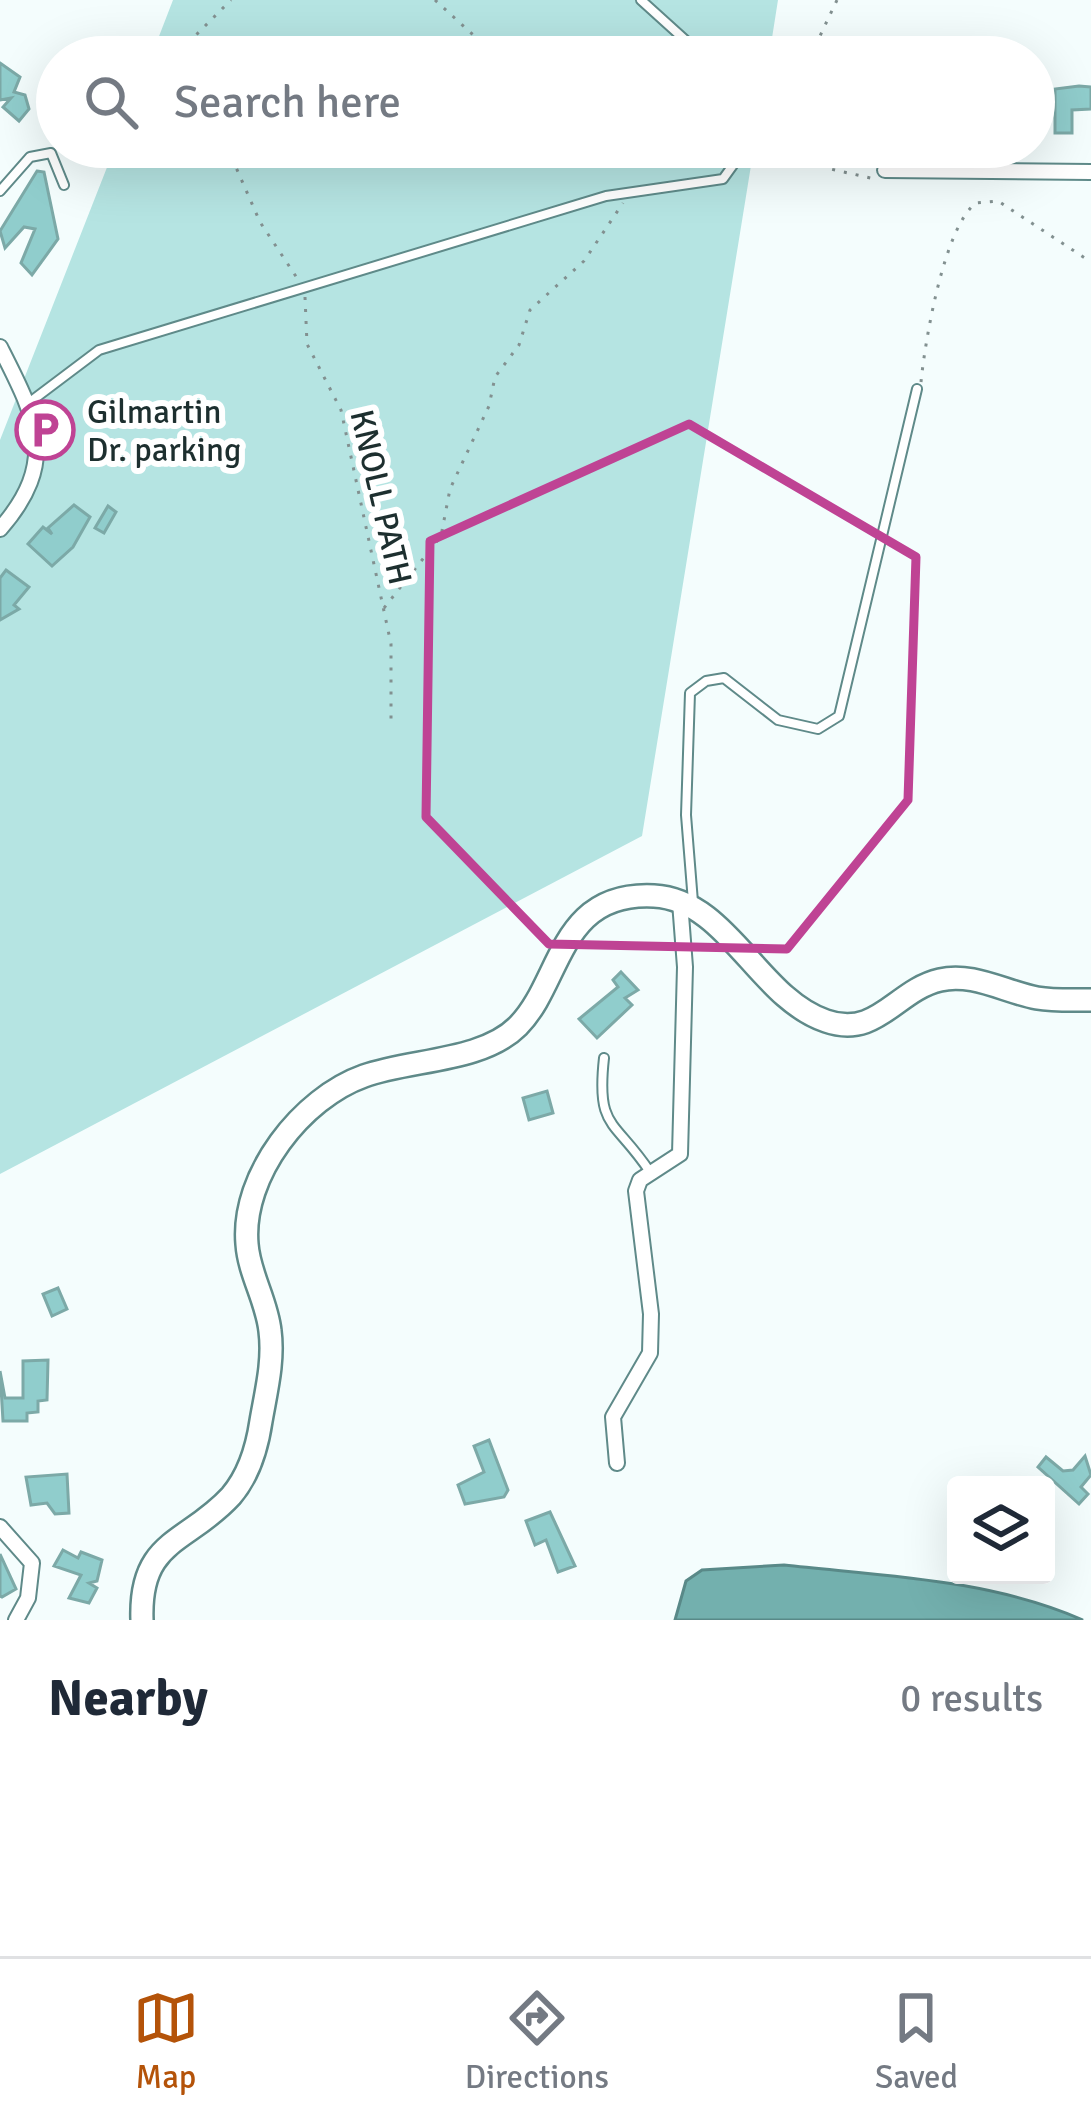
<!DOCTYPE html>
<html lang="en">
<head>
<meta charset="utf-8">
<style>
	body { margin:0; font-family:Signika,sans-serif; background:#f6f6f7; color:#1f2937 }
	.controls { position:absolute; right:36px; bottom:36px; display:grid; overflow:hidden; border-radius:12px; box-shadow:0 12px 48px #0002 }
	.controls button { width:108px; height:108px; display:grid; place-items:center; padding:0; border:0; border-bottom:3px solid #e0e1e3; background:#fff; color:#1f2937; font:60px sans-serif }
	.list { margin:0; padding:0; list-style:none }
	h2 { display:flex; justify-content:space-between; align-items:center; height:156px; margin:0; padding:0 48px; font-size:51px }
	h2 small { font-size:39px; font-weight:400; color:#747a83 }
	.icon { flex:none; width:66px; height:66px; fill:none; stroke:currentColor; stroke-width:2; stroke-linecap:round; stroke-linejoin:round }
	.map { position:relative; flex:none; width:1091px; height:1620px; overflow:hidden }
	.search { position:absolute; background:#fff; box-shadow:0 12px 48px #0002; left:36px; right:36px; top:36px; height:132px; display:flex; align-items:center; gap:30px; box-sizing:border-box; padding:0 42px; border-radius:66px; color:#747a83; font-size:45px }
	.sheet { height:336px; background:#fff }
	nav { display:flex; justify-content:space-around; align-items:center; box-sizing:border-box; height:168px; border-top:3px solid #e0e1e3; background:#fff; font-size:33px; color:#747a83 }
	nav a { display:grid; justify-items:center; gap:6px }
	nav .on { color:#b45309 }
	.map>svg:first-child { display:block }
	.green { fill:#b5e4e2 }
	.water { fill:#73b0ae; stroke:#598988; stroke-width:3 }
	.building { fill:#90cdcc; stroke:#7ca9a7; stroke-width:3 }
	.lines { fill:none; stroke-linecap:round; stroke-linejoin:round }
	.lane-casing { stroke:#5f8a89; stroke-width:12 }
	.street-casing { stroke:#5f8a89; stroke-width:18 }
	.secondary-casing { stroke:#5f8a89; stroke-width:26 }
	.path { stroke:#829090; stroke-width:3; stroke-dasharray:3 9; stroke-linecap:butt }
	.lane { stroke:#fff; stroke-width:8 }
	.street { stroke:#fff; stroke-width:14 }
	.secondary { stroke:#fff; stroke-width:21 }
	.marked { fill:none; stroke:#bf4394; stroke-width:9; stroke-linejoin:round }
	.labels { text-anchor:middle; stroke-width:12; stroke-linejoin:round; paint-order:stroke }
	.poi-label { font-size:33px; fill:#1d2f2f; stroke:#fff; text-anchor:start }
	.street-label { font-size:33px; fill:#1d2f2f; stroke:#fff }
</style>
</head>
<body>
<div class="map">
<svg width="1091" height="1620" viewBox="0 0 1091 1620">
	<rect width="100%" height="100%" fill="#f4fdfd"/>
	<!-- green -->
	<path class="green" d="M 173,0 L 778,0 L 769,57 L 151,57 Z
		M 115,147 L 754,147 L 642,836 L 0,1174 L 0,440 Z"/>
	<!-- water -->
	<path class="water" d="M 784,1565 C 884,1576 990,1579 1083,1620 L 675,1620 L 686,1581 L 702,1570 Z"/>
	<!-- building -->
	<path class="building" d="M 0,63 L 20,77 L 14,92 L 25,95 L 29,109 L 19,121 L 3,107 L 11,98 L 0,100 Z
		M 1079,86 L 1091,87 L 1091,109 L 1072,110 L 1072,133 L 1055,133 L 1055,89 Z
		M 37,171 L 44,172 L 58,239 L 32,275 L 21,263 L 35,229 L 24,227 L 5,248 L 0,231 Z
		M 74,505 L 90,517 L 73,547 L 52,566 L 28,544 L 43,527 L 52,534 L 48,528 Z
		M 108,506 L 116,512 L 104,533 L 95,528 Z
		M 6,570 L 29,587 L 14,605 L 19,609 L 0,620 L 0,578 Z
		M 621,972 L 638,990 L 625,998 L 632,1005 L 597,1038 L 579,1019 L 618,987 L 613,980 Z
		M 547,1091 L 553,1113 L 529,1120 L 523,1098 Z
		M 58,1288 L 67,1309 L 52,1316 L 43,1294 Z
		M 48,1360 L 47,1400 L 38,1401 L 38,1412 L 27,1413 L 27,1421 L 3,1421 L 0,1371 L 5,1398 L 23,1398 L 23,1361 Z
		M 489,1440 L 508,1490 L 504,1497 L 465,1504 L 458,1485 L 484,1472 L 474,1446 Z
		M 1085,1456 L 1091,1475 L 1081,1487 L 1088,1494 L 1079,1504 L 1038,1467 L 1046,1457 L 1063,1471 L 1073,1470 Z
		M 67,1474 L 69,1513 L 55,1514 L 47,1503 L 31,1505 L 26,1477 Z
		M 550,1512 L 575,1566 L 558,1572 L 546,1540 L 535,1545 L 526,1521 Z
		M 63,1550 L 78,1558 L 81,1552 L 102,1560 L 97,1581 L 89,1583 L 97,1588 L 89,1603 L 69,1598 L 81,1575 L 54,1566 Z
		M 0,1554 L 16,1589 L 2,1597 L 0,1596 Z"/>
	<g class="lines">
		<defs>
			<path id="lane" d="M 641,0 L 704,57
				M 0,191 L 30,157 L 51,153 L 64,185
				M 30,402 L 99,350 L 606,196 L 723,179 L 746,147
				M 693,902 L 686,815 L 690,693 L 706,681 L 724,678 L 778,720 L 818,729 L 839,716 L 917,389
				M 604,1058 C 596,1130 615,1119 650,1172"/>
			<path id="street" d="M 885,170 L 1091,172
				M 0,347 C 35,416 60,461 0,529
				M 617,1463 L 613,1417 L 650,1353 L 651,1314 L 636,1191 L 640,1180 L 680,1154 L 685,967 L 680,902
				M 0,1527 L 32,1563 L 28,1598 L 16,1620"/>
			<path id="secondary" d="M 142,1620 C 139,1539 187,1544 231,1496 C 249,1475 257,1448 261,1421 C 266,1392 274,1361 270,1331 C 267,1301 249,1274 247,1244 C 241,1175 302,1098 364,1076 C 411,1059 482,1062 518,1026 C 562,982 558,891 654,896 C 728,900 758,998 826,1021 C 877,1039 896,990 940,980 C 972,972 1005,992 1037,998 C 1055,1001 1073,1000 1091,1000"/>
		</defs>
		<!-- lane casing -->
		<use href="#lane" class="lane-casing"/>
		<!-- street casing -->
		<use href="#street" class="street-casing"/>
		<!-- secondary casing -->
		<use href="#secondary" class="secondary-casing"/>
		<!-- path -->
		<path class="path" d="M 435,0 L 483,44 L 600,57
			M 194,57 L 193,38 L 231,0
			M 810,57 L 837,0
			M 227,147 L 260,222 L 297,278
			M 805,147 L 826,168 L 875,179
			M 305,297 L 307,344 L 341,410 L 391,644 L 391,719
			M 921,382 C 925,341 944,227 976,203 L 998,201 L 1091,262
			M 384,608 L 441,536 L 450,489 L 489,406 L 495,377 L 519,345 L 530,310 L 584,261 L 623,203"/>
		<!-- lane -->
		<use href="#lane" class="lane"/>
		<!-- street -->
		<use href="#street" class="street"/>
		<!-- secondary -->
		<use href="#secondary" class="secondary"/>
	</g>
	<!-- marked area -->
	<path class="marked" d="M 689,424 L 916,557 L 908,800 L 787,949 L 549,944 L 426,817 L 430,541 Z"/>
	<!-- icons -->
	<defs>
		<symbol id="parking-ring" viewBox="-11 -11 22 22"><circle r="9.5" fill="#fff" stroke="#bf4394" stroke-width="1.5"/><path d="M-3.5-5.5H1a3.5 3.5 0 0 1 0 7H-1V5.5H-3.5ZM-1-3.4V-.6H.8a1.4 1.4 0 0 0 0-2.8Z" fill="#bf4394"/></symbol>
	</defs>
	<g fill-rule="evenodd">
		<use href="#parking-ring" x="12" y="397" width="66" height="66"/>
	</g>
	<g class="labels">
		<!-- poi labels -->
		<g class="poi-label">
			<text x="87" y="423">Gilmartin<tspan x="87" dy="38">Dr. parking</tspan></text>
		</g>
		<!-- street labels -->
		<g class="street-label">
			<text transform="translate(382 497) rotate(77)" y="12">KNOLL PATH</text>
		</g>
	</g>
</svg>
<div class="controls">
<button><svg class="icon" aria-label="layers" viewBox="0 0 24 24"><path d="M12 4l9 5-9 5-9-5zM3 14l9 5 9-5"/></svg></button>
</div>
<div class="search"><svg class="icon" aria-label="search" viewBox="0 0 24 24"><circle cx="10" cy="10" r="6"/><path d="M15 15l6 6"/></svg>Search here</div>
</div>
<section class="sheet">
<h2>Nearby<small>0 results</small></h2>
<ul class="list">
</ul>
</section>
<nav>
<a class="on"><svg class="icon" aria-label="map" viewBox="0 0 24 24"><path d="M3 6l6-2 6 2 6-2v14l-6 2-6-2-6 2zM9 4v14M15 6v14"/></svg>Map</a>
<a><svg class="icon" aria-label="directions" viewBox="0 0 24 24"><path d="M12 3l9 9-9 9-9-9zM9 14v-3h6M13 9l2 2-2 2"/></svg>Directions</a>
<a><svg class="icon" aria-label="saved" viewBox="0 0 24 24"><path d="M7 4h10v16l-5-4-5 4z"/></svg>Saved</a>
</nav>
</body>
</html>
